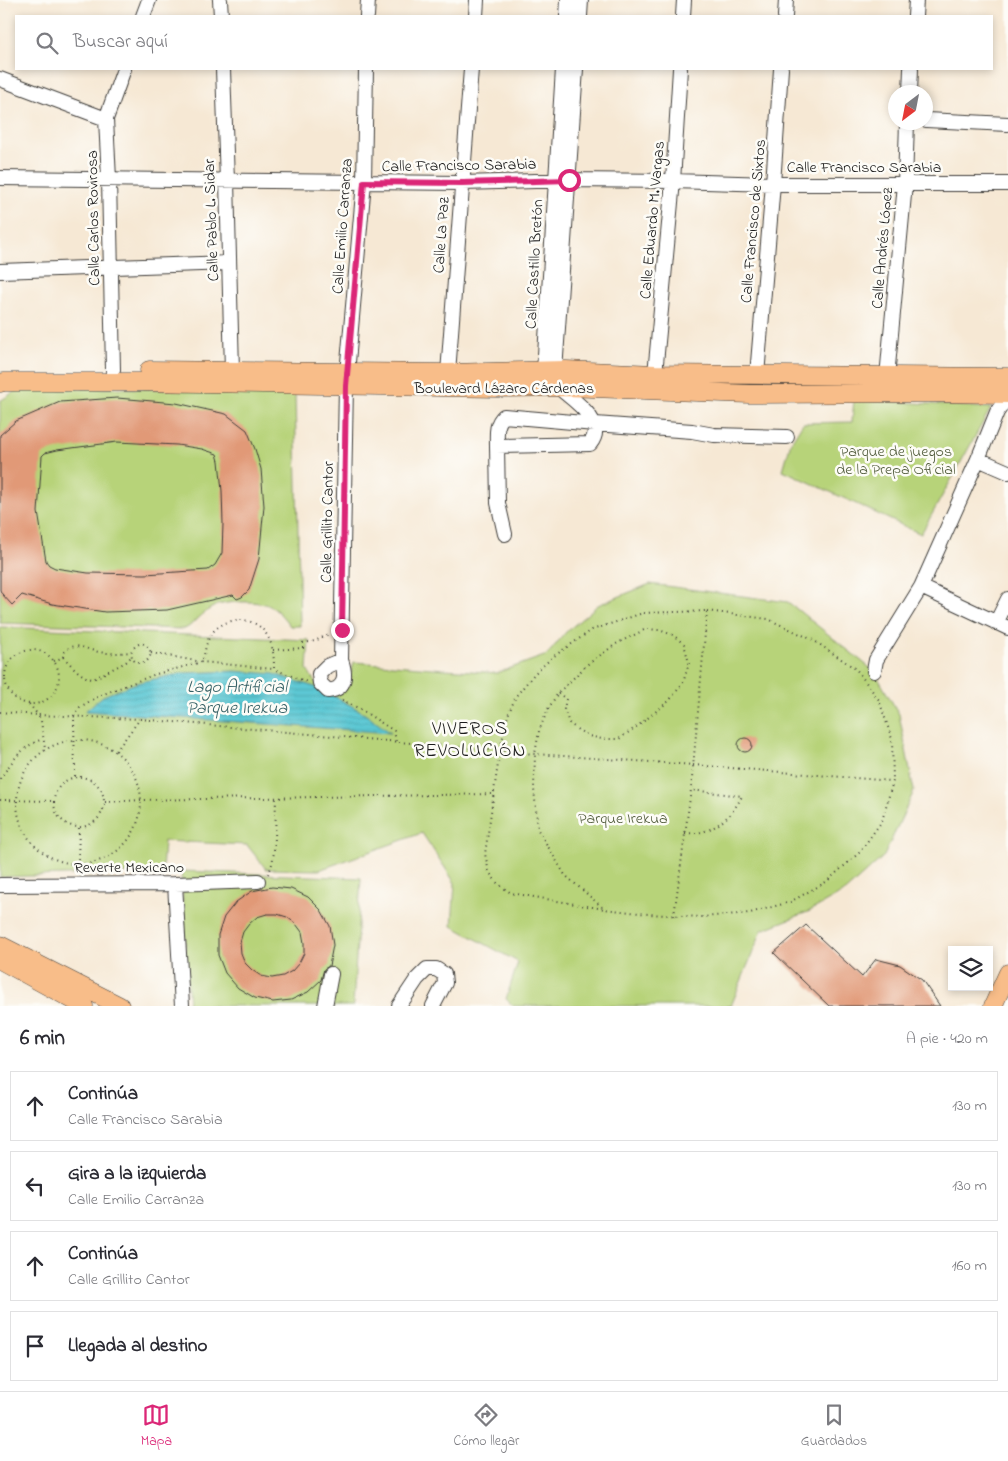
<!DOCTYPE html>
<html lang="es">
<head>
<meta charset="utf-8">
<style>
	body { margin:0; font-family:"Indie Flower",sans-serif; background:#f2f2f3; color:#2b2b33 }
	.controls { position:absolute; right:15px; bottom:15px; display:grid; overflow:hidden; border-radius:0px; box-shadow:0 2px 8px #0003 }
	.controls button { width:45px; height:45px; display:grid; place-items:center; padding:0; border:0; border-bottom:1px solid #e1e1e2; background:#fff; color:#2b2b33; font:25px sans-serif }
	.compass { position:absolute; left:888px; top:85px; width:45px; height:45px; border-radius:50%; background:#fff; box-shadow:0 2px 8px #0003; rotate:212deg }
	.stop { position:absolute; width:15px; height:15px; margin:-11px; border:4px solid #db2777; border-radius:50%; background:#fff }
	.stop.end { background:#db2777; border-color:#fff; box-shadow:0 1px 5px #0008 }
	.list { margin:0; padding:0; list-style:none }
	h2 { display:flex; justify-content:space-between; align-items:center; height:65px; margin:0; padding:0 20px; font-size:21px }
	h2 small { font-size:16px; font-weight:400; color:#7c7c81 }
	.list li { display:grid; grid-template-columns:32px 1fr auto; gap:15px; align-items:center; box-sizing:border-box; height:70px; margin:0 10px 10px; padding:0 10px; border:1px solid #e1e1e2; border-radius:0px }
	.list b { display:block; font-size:19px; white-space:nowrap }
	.list p { margin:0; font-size:16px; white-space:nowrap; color:#7c7c81 }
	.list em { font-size:16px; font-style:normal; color:#7c7c81 }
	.icon { flex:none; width:28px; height:28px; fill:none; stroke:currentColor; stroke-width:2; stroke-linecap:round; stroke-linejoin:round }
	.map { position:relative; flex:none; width:1008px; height:1006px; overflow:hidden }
	.search { position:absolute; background:#fff; box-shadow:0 2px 8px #0003; left:15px; right:15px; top:15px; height:55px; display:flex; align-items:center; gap:12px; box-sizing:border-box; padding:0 18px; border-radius:0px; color:#7c7c81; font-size:19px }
	.sheet { height:385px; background:#fff }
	nav { display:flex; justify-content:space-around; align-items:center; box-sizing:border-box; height:70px; border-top:1px solid #e1e1e2; background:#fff; font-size:14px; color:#7c7c81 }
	nav a { display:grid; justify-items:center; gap:2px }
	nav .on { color:#db2777 }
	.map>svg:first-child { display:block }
	.green { fill:#b7d379; stroke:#6a784a }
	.water { fill:url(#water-rules); stroke:#3c7278 }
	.building { fill:#e19977; fill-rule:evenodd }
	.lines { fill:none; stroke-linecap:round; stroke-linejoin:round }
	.minor-casing { stroke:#3d3b38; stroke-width:16 }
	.major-casing { stroke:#3d3b38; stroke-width:19 }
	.path { stroke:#3d3b38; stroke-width:2; stroke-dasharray:1 4; stroke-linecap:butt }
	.minor { stroke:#fff; stroke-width:14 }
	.major { stroke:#f8bd89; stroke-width:18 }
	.route { stroke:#db2777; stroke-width:6 }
	.labels { text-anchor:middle; stroke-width:5; stroke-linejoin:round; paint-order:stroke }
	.street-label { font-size:16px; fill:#1c1c1c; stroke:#fdfcf7 }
	.park-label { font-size:16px; fill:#525c3d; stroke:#fdfcf7 }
	.water-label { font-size:18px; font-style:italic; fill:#366166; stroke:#fdfcf7 }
	.quarter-label { font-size:19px; letter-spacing:1px; fill:#1c1c1c; stroke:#fdfcf7 }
</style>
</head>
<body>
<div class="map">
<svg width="1008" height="1006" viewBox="0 0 1008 1006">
	<defs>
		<pattern id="water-rules" width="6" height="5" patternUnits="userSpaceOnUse" patternTransform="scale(1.25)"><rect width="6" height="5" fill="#5cc8d4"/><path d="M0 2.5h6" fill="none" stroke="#4fabb5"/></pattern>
	</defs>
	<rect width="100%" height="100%" fill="#fdfcf7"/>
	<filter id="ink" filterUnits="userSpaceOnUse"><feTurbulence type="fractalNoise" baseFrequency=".02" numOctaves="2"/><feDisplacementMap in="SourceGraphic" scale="10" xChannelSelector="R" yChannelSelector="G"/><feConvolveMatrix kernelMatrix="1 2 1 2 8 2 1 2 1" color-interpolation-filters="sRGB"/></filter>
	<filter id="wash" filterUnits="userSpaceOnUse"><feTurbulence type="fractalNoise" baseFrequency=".0096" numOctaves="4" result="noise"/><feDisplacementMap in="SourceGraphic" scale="20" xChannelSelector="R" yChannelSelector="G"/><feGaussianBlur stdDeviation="1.12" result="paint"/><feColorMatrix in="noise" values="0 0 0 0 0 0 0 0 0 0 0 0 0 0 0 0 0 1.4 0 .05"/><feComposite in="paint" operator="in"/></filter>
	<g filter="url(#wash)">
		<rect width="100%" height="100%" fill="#f6e8d4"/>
		<!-- green -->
		<path class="green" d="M 118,388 L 295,393 L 300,626 L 290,626 C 284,618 277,609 268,605 C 257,601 233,601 222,604 C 215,605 210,609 204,613 C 197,617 190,628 184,629 L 0,623 L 0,401 L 17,390 Z
			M 854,399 L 991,408 L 921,534 L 783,470 L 791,442 L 803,423 L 852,422 Z
			M 650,584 L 788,602 L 874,671 L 899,714 L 914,791 L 884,856 L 847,890 L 810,911 L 762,930 L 731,1006 L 513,1006 L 506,999 L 518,962 L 452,926 L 455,883 L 422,833 L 319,870 L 266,869 L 247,845 L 164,841 L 162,872 L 0,877 L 0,627 L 309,640 L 307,669 L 318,687 L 347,688 L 354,662 L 497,673 L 547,655 L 566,632 L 598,605 Z
			M 181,871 L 361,878 L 353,1006 L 189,1006 Z"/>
		<!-- water -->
		<path class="water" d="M 235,671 L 274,674 L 321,689 L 359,710 L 391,733 L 85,711 L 103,696 L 136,683 L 183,673 Z"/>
		<g id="blocks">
			<!-- building -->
			<path class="building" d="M 117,398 L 176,403 L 226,414 L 247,430 L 255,449 L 261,469 L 264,506 L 259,559 L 249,590 L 242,597 L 237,599 L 233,595 L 167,610 L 105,612 L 52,604 L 22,595 L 12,605 L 2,594 L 0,590 L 0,435 L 16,421 L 60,402 ZM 117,442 L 177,445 L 202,449 L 217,454 L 219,461 L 222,491 L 223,524 L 222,553 L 215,565 L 208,570 L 145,574 L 88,573 L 55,568 L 49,565 L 46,561 L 38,512 L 42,456 L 45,453 L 57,450 Z
				M738 745a7 7 0 1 1 14 0a7 7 0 1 1-14 0Z
				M 272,887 L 291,889 L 308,897 L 321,910 L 330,926 L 333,945 L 329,966 L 324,969 L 321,980 L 308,992 L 291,1000 L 273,1002 L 255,998 L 238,988 L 225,973 L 218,955 L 218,935 L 224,917 L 236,902 L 252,891 ZM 267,914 L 277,914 L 287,917 L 296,924 L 302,932 L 304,943 L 304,953 L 299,963 L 292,971 L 283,976 L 272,978 L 261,976 L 252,970 L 245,963 L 241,953 L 240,942 L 243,932 L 249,924 L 257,917 Z
				M 806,925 L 862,977 L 876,959 L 900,965 L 922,980 L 940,1006 L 829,1006 L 774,953 Z"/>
		</g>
	</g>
	<g filter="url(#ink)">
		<use href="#blocks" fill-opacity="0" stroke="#3d3b38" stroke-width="1"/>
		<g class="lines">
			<defs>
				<path id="minor" d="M 220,0 L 221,16
					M 143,16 L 149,0
					M 367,16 L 368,0
					M 476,16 L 477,0
					M 567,16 L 568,0
					M 580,16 L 581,0
					M 683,16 L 684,0
					M 785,16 L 786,0
					M 915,16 L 916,0
					M 223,69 L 227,181 L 232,370
					M 0,79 L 106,119
					M 910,92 L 911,69
					M 926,120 L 1008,124
					M 0,178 L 364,182 L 462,183 L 569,180 L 673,181 L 773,184 L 1008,184
					M 0,271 L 229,263
					M 113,370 L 109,179 L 106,119 L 124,69
					M 544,371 L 563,69
					M 555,371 L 576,69
					M 448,373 L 471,69
					M 655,374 L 673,181 L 680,69
					M 757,375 L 773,184 L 781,69
					M 887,377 L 905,184 L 907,122
					M 497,446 C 497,435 495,424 504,416 L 595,424 L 692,431 L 714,435 L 787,437
					M 978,459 L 1008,472
					M 505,534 L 498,503 L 497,446 L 590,444 C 608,422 573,400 558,387
					M 921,587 L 1008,628
					M 996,623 L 1008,599
					M 341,660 L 327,666 L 319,674 L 320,683 L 328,691 C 347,689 346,674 341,660 L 346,385 L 364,182 L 366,69
					M 874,671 L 876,660 L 921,587 L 978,459 L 997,412 L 1008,396
					M 175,884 L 182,1006
					M 0,885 L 175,884 L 258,881
					M 325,1006 L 331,974
					M 399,1006 L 417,979 L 427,969 L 436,969 L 444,974 L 445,983 L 433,1006"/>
				<path id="major" d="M 149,370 L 448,373 L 566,370 L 655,374 L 1008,377
					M 0,383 L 4,382 L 141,382 L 496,388 L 566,387 L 749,394 L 929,393 L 1008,394
					M 0,945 L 120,1006
					M 0,960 L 84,1006
					M 993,1006 L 1008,973"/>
			</defs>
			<!-- minor casing -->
			<use href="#minor" class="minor-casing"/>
			<!-- major casing -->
			<use href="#major" class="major-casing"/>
			<!-- path -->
			<path class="path" d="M 707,611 L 768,619 L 813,640 L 856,669 L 879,700 L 892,739 L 893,781 L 882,821 L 859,853 L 826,882 L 790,902 L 750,913 L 702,917 L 648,914 L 604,909 L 511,893 L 498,884 L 489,872 L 485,854 L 500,750 L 508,715 L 516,696 L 535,673 L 554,656 L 592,630 L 643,613 Z
				M 273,650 L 303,648 L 303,643 L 315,641 L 329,634
				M5 677a27 27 0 1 1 54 0a27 27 0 1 1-54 0Z
				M 151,653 L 202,662 C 205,653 206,640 212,633 C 225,617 251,615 264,631 C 273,642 274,655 274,669 L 307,682
				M 63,657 C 72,665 81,678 93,679 L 126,662 L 131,657
				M 54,661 L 63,657 L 63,654 C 73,639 86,650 99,652 C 110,654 120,653 131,652 C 134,646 141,640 147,646 C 160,659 133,674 131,652
				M 558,693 L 566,699 L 564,709 L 569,723 L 578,730 L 589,736 L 602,739 L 619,739 L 639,725 L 669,701 L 683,683 L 689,663 L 684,644 L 673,635 L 659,630 L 646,629 L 616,644 L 588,664 L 558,693 L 548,709 L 539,731 L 535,754 L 534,789 L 538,830 L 565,875 L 602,907
				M 342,700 L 360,709 L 394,731 L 396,741
				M 29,704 L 38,715 L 139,719
				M 0,712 L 38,715 L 41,721 L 45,749
				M17 802a62 62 0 1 1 124 0a62 62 0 1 1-124 0Z
				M 116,751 L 140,719 L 535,754 L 694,765 L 892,781
				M 75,776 L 74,716 L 80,707 L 101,695 L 156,674 L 202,662 L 274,669
				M54 802a25 25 0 1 1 50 0a25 25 0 1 1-50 0Z
				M 0,779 C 12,761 22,746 43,739
				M 0,800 L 53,801
				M 105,802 L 142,800 L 494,794
				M 685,833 C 711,836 732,817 742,796 L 691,790
				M 78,864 L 79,827
				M 268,874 C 277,861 275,815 276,798
				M 674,916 L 691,790 L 707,611"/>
			<!-- minor -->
			<use href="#minor" class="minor"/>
			<!-- major -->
			<use href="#major" class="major"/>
		</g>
	</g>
	<g class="lines" filter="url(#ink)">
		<!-- route -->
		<path class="route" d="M 342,630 L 346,386 L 364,182 L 462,183 L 569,180"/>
	</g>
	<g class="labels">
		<!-- street labels -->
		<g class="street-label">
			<text transform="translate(459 164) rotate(-1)" y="6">Calle Francisco Sarabia</text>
			<text x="864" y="172">Calle Francisco Sarabia</text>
			<text transform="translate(92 218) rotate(-91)" y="6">Calle Carlos Rovirosa</text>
			<text transform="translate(210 220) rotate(-92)" y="6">Calle Pablo L. Sidar</text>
			<text transform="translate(651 220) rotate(-85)" y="6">Calle Eduardo M. Vargas</text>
			<text transform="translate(752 221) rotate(-85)" y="6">Calle Francisco de Sixtos</text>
			<text transform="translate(341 226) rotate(-86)" y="6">Calle Emilio Carranza</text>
			<text transform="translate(440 235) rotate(-86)" y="6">Calle La Paz</text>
			<text transform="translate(881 248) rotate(-85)" y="6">Calle Andrés López</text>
			<text transform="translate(533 264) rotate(-87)" y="6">Calle Castillo Bretón</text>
			<text x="504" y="393">Boulevard Lázaro Cárdenas</text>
			<text transform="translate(326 522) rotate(-89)" y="6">Calle Grillito Cantor</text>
			<text x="129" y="872">Reverte Mexicano</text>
		</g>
		<!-- park labels -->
		<g class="park-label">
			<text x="896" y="456">Parque de juegos<tspan x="896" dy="18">de la Prepa Oficial</tspan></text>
			<text x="623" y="823">Parque Irekua</text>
		</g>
		<!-- water labels -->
		<g class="water-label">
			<text x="237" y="692">Lago Artificial<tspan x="237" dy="21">Parque Irekua</tspan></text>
		</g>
		<!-- quarter labels -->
		<g class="quarter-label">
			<text x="470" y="734">VIVEROS<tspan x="470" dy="22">REVOLUCIÓN</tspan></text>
		</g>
	</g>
</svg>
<div class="controls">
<button><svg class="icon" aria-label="layers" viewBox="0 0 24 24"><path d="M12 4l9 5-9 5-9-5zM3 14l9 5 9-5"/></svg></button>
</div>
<svg class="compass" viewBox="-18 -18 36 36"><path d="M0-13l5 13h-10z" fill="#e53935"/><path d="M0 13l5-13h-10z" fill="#7c7c81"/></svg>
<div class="stop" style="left:569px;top:180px"></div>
<div class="stop end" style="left:342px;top:630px"></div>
<div class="search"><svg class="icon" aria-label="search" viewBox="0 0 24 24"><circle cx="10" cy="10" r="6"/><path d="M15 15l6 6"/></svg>Buscar aquí</div>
</div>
<section class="sheet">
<h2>6 min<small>A pie · 420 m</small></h2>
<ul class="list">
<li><svg class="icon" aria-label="ahead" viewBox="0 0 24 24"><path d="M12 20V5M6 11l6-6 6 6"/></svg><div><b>Continúa</b><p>Calle Francisco Sarabia</p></div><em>130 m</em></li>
<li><svg class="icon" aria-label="left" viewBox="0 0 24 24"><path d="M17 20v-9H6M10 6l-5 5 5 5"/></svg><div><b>Gira a la izquierda</b><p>Calle Emilio Carranza</p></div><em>130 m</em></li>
<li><svg class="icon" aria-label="ahead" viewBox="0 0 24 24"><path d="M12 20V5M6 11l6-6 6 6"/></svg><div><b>Continúa</b><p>Calle Grillito Cantor</p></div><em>160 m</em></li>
<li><svg class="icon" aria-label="arrive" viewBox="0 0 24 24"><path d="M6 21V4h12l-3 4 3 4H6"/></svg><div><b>Llegada al destino</b></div></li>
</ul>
</section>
<nav>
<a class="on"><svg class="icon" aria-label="map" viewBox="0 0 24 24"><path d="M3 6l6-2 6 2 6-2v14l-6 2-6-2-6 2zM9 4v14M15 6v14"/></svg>Mapa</a>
<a><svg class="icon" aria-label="directions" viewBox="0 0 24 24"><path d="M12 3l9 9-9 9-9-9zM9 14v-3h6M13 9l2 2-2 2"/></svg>Cómo llegar</a>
<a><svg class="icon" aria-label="saved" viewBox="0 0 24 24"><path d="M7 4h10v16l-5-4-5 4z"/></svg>Guardados</a>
</nav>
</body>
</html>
